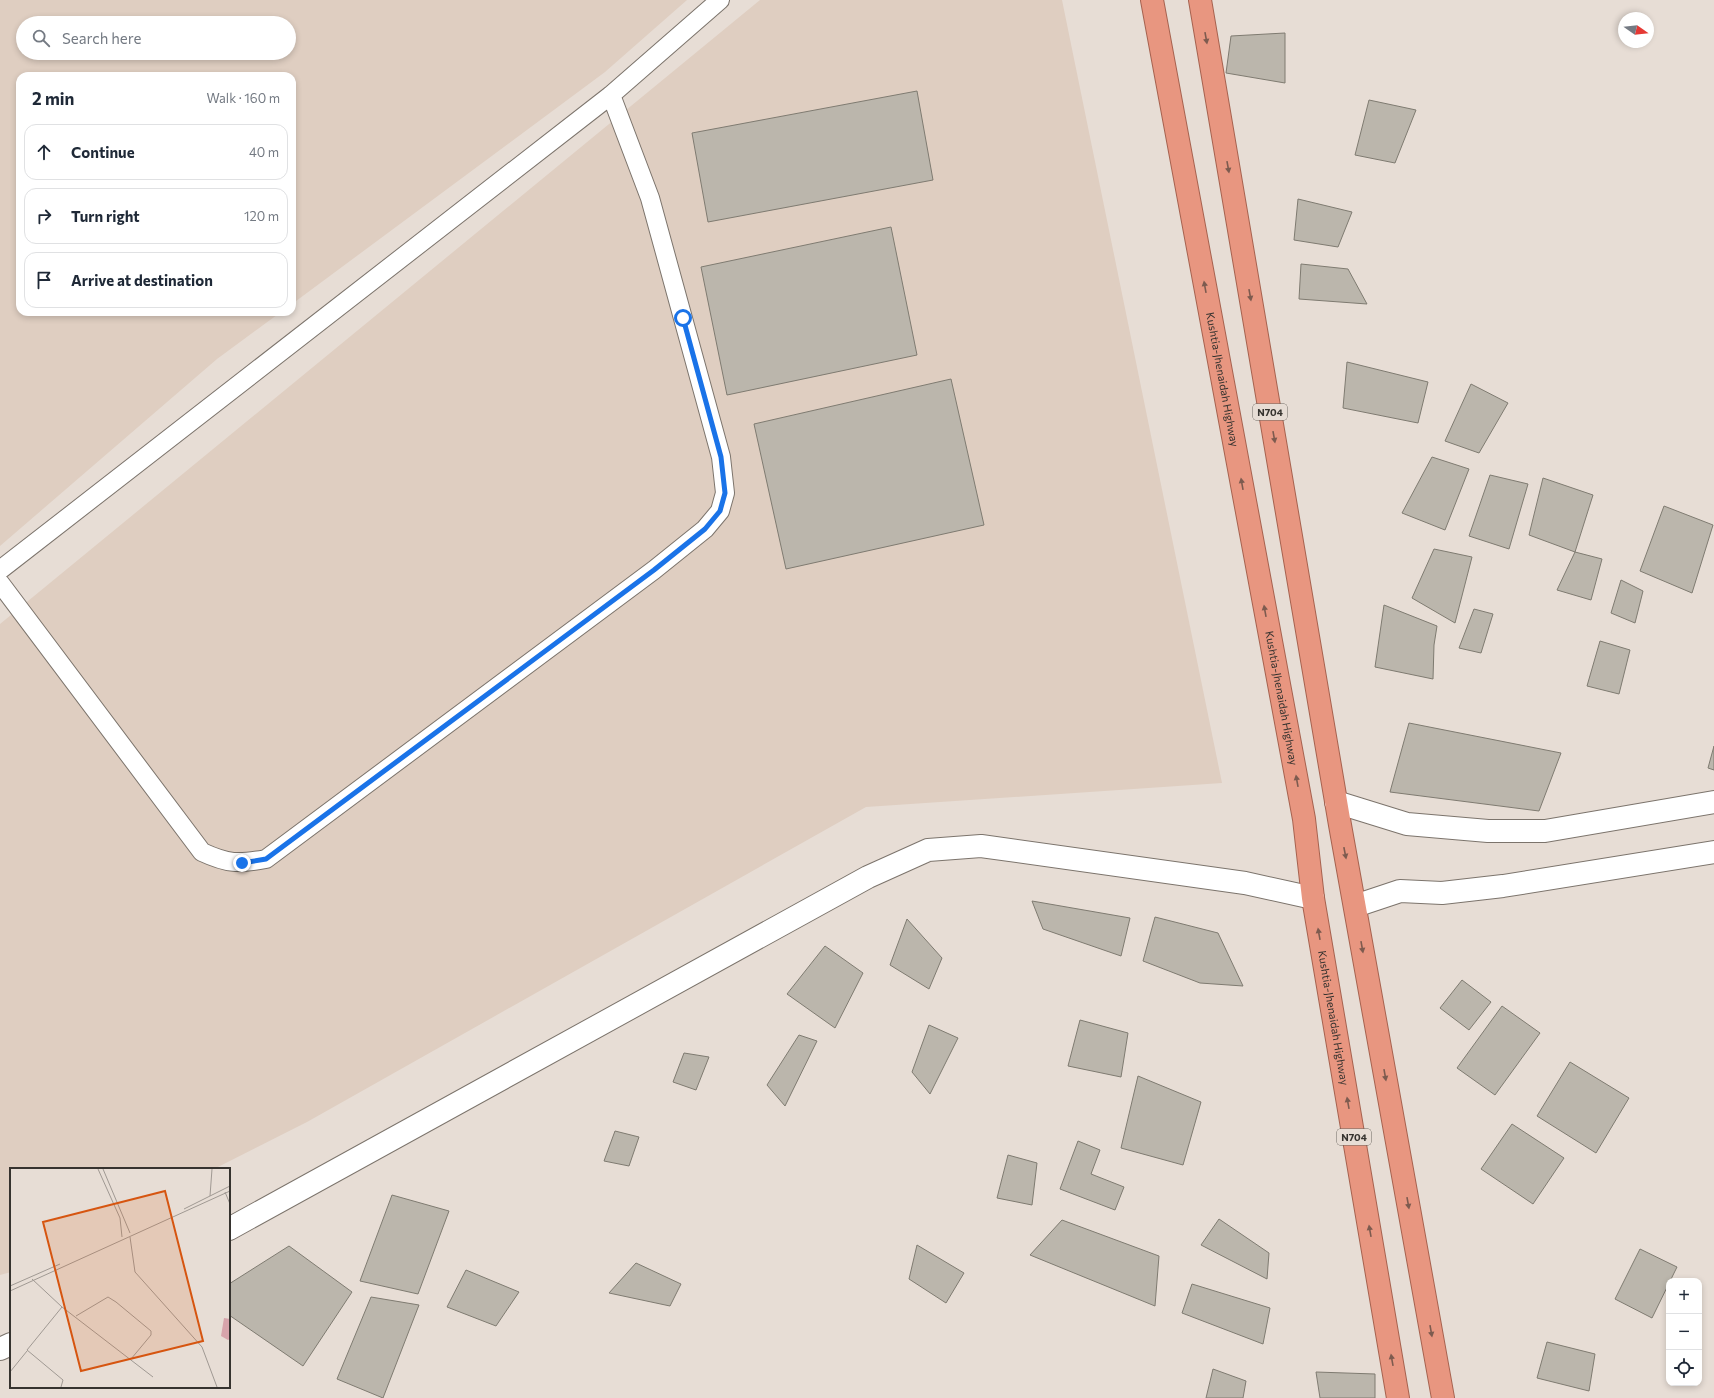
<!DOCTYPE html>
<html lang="en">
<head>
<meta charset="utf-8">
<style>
	body { margin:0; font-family:Commissioner,sans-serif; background:#f2f2f3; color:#1f2937 }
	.controls { position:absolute; right:12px; bottom:12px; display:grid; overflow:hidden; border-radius:8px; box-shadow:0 2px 6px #0003 }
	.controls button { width:36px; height:36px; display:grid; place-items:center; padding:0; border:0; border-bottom:1px solid #e0e1e3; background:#fff; color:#1f2937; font:20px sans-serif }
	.compass { position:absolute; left:1618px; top:12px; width:36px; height:36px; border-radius:50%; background:#fff; box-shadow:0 2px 6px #0003; rotate:104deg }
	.stop { position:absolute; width:12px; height:12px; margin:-9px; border:3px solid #1a73e8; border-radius:50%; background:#fff }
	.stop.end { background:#1a73e8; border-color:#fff; box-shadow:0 1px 4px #0008 }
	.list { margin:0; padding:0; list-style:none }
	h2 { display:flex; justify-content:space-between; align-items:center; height:52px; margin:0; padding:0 16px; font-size:17px }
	h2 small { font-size:13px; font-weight:400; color:#747a83 }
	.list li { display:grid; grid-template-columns:26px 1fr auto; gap:12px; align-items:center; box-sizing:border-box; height:56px; margin:0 8px 8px; padding:0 8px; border:1px solid #e0e1e3; border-radius:12px }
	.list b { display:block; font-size:15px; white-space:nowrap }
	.list em { font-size:13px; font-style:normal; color:#747a83 }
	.icon { flex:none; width:22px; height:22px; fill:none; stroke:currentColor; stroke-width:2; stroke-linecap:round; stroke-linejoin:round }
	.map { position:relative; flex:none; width:1714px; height:1398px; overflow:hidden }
	.search { position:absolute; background:#fff; box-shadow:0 2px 6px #0003; left:16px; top:16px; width:280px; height:44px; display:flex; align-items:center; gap:10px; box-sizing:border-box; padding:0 14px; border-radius:22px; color:#747a83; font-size:15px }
	.panel { position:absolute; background:#fff; box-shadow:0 2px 6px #0003; left:16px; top:72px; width:280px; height:244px; border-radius:12px }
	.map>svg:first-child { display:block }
	.built { fill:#dfcec1; fill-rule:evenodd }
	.building { fill:#bbb6ac; stroke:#7f7b71 }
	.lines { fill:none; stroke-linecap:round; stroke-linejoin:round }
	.service-casing { stroke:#7c746c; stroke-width:20 }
	.minor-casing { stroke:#7c746c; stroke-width:24 }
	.trunk-casing { stroke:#a6624f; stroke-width:24 }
	.service { stroke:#fff; stroke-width:18 }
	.minor { stroke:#fff; stroke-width:22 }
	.trunk { stroke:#e89680; stroke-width:22 }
	.oneway { fill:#7d5b4f }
	.route { stroke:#1a73e8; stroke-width:5 }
	.labels { text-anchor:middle; stroke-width:3; stroke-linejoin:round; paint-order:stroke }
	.shield { fill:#e7ddd5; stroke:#6b6661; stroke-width:1 }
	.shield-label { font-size:10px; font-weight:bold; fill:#36332f }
	.street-label { font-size:11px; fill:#36332f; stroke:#e7ddd5 }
	.inset-road { fill:none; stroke:#a09993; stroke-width:1 }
	.view { fill:#d65510; fill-opacity:0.15; stroke:#d65510; stroke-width:2 }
	.inset-edge { fill:none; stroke:#36332f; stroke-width:2 }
</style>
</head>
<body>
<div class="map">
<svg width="1714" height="1398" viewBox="0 0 1714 1398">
	<rect width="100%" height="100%" fill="#e7ddd5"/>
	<!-- built -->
	<path class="built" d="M 0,0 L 687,0 L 605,72 L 292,304 L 292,76 L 20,76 L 20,312 L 281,312 L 217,359 L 0,546 ZM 23,23 L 289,23 L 289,53 L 23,53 Z
		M 760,0 L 1062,0 L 1222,783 L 866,807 L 307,1122 L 214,1169 L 11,1169 L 11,1272 L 0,1275 L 0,624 Z"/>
	<!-- building -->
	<path class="building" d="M 1285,33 L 1285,83 L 1226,73 L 1231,36 Z
		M 917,91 L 933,180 L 708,222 L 692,133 Z
		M 1369,100 L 1416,110 L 1395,163 L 1355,155 Z
		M 1298,199 L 1352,212 L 1338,247 L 1294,240 Z
		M 891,227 L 917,355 L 727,395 L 701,267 Z
		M 1301,264 L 1348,269 L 1367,304 L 1299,299 Z
		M 1347,362 L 1428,382 L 1418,423 L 1343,408 Z
		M 951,379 L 984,525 L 786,569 L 754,424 Z
		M 1471,384 L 1508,403 L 1479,453 L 1445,441 Z
		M 1432,457 L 1469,469 L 1445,530 L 1402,513 Z
		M 1490,475 L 1528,484 L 1509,549 L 1469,536 Z
		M 1543,478 L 1593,495 L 1575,552 L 1529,535 Z
		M 1664,506 L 1713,525 L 1692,593 L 1640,571 Z
		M 1434,549 L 1472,557 L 1455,623 L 1412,598 Z
		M 1575,552 L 1602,559 L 1591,600 L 1557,590 Z
		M 1621,580 L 1643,591 L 1635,623 L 1611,613 Z
		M 1384,605 L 1437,626 L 1434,645 L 1433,679 L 1375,667 Z
		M 1474,609 L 1493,614 L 1481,653 L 1459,648 Z
		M 1600,641 L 1630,650 L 1619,694 L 1587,686 Z
		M 1409,723 L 1561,753 L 1539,811 L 1390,792 Z
		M 1714,746 L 1714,770 L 1708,768 Z
		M 1032,901 L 1130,918 L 1121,956 L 1043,929 Z
		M 1155,917 L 1218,933 L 1243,986 L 1200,983 L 1143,961 Z
		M 907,919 L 942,958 L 929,989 L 890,965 Z
		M 825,946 L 863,973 L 835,1028 L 787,994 Z
		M 1462,980 L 1491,1002 L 1469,1030 L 1440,1008 Z
		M 1502,1006 L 1540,1033 L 1495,1095 L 1457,1068 Z
		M 1080,1020 L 1128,1033 L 1121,1077 L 1068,1066 Z
		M 929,1025 L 958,1038 L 930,1094 L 912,1072 Z
		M 799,1035 L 817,1041 L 785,1106 L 767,1085 Z
		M 684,1053 L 709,1057 L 696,1090 L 673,1082 Z
		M 1570,1062 L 1629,1098 L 1596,1153 L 1537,1116 Z
		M 1138,1076 L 1201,1102 L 1183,1165 L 1121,1148 Z
		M 1512,1124 L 1564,1158 L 1533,1204 L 1481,1169 Z
		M 615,1131 L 639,1137 L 629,1166 L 604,1161 Z
		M 1078,1141 L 1100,1150 L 1091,1174 L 1124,1187 L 1115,1210 L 1060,1189 Z
		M 1008,1155 L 1037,1163 L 1032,1205 L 997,1198 Z
		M 392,1195 L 449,1211 L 418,1294 L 360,1281 Z
		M 1219,1219 L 1269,1253 L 1267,1279 L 1201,1245 Z
		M 1062,1220 L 1159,1256 L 1155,1306 L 1030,1255 Z
		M 917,1245 L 964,1273 L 946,1303 L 909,1279 Z
		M 289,1246 L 352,1292 L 303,1366 L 229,1315 L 229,1284 Z
		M 1640,1249 L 1677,1267 L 1652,1318 L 1615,1299 Z
		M 636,1263 L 681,1284 L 670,1306 L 609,1293 Z
		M 466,1270 L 519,1292 L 496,1326 L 447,1307 Z
		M 1192,1284 L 1270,1308 L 1263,1344 L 1182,1313 Z
		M 371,1297 L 419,1305 L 383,1398 L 337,1379 Z
		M 1547,1342 L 1595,1354 L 1589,1391 L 1537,1378 Z
		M 1213,1369 L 1246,1381 L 1243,1398 L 1206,1398 Z
		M 1316,1372 L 1375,1374 L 1375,1398 L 1320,1398 Z"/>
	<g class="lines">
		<defs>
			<path id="service" d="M 0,570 L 611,95 L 720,0
				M 0,583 L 202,852 C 228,864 238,864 266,859 L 654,570 L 705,529 L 720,511 L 725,493 L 721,457 L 650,198 L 611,95"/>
			<path id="minor" d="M 1336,802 L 1407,824 L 1488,831 L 1545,831 L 1714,802
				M 1355,906 L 1400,891 L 1442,893 L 1503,886 L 1714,852
				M 229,1229 L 868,877 L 928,850 L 981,846 L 1245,883 L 1313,898
				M 0,1349 L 11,1344"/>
			<g id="trunk">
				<path id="s1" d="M 1152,0 L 1304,819 L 1313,898 L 1398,1398"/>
				<path d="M 1200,0 L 1340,825 L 1443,1398"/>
			</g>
		</defs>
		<!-- service casing -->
		<use href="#service" class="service-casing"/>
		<!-- minor casing -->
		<use href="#minor" class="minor-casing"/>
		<!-- trunk casing -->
		<use href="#trunk" class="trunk-casing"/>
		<!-- service -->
		<use href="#service" class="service"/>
		<!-- minor -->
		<use href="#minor" class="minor"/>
		<!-- trunk -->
		<use href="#trunk" class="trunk"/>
	</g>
	<!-- one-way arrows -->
	<defs><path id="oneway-solid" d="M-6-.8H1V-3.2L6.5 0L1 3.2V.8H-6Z"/></defs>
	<g class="oneway">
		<use href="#oneway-solid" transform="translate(1206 38) rotate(80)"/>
		<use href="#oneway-solid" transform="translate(1228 167) rotate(80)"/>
		<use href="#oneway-solid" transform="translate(1205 287) rotate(-100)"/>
		<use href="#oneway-solid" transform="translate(1250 295) rotate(80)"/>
		<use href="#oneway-solid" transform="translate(1274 437) rotate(80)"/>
		<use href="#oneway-solid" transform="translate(1242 484) rotate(-100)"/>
		<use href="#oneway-solid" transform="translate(1265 611) rotate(-100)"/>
		<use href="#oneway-solid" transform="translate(1297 781) rotate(-100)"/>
		<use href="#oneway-solid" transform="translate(1345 853) rotate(79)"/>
		<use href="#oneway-solid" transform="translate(1319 934) rotate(-100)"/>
		<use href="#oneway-solid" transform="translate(1362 947) rotate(80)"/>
		<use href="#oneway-solid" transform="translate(1385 1075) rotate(80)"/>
		<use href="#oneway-solid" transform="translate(1348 1103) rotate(-100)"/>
		<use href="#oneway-solid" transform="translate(1408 1203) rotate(80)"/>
		<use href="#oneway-solid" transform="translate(1370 1231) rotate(-100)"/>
		<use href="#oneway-solid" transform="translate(1431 1331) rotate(80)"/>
		<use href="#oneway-solid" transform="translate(1392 1360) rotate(-100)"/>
	</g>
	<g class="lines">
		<!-- route -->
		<path class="route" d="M 242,863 L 266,859 L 654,570 L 705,529 L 720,511 L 725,493 L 721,457 L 683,318"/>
	</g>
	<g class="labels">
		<!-- shield labels -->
		<g class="shield">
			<rect x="1253" y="404" width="34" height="16" rx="3"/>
			<rect x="1337" y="1129" width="34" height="16" rx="3"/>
		</g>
		<g class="shield-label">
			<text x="1270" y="416">N704</text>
			<text x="1354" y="1141">N704</text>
		</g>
		<!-- street labels -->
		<g class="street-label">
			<text dy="4" stroke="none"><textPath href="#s1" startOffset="386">Kushtia-Jhenaidah Highway</textPath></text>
			<text dy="4" stroke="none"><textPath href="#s1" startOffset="710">Kushtia-Jhenaidah Highway</textPath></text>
			<text dy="4" stroke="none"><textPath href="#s1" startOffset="1034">Kushtia-Jhenaidah Highway</textPath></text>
		</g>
	</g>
	<!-- overview -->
	<g transform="translate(10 1168)">
		<rect width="220" height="220" fill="#e7ddd5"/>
		<path d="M 214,150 L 220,151 L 220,171 L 218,172 L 211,168 Z" fill="#d7a4ab"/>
		<path class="inset-road" d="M 88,1 L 110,50 L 112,69M 93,1 L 120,65M 215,24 L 220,36M 200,28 L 202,1M 174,41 L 220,18M 120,69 L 125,104 L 192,179 L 207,219M 22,111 L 52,139 L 143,209M 0,118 L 50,96M 0,123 L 220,23M 66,148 L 98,129 L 106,134 L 141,163 L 141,167 L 121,191M 0,204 L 17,183M 51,219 L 53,212 L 17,182 L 52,139"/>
		<path class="view" d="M 155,23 L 193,173 L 71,203 L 33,54 Z"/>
		<rect width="220" height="220" class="inset-edge"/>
	</g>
</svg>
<div class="controls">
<button>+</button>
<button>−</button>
<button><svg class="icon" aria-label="locate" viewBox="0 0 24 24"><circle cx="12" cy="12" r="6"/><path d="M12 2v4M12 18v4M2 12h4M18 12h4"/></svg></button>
</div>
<svg class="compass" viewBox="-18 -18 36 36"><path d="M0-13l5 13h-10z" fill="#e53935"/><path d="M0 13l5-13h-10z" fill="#747a83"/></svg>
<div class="stop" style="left:683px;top:318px"></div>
<div class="stop end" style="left:242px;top:863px"></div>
<div class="search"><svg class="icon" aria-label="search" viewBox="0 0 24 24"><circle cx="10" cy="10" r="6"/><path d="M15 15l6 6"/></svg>Search here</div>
<section class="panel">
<h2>2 min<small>Walk · 160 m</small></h2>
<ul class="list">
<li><svg class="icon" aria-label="ahead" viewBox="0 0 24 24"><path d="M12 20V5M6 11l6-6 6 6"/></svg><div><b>Continue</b></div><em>40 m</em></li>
<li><svg class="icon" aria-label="right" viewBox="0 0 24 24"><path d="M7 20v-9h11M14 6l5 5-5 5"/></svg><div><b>Turn right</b></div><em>120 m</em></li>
<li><svg class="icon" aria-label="arrive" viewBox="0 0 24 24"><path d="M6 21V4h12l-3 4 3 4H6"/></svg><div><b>Arrive at destination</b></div></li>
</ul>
</section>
</div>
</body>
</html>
